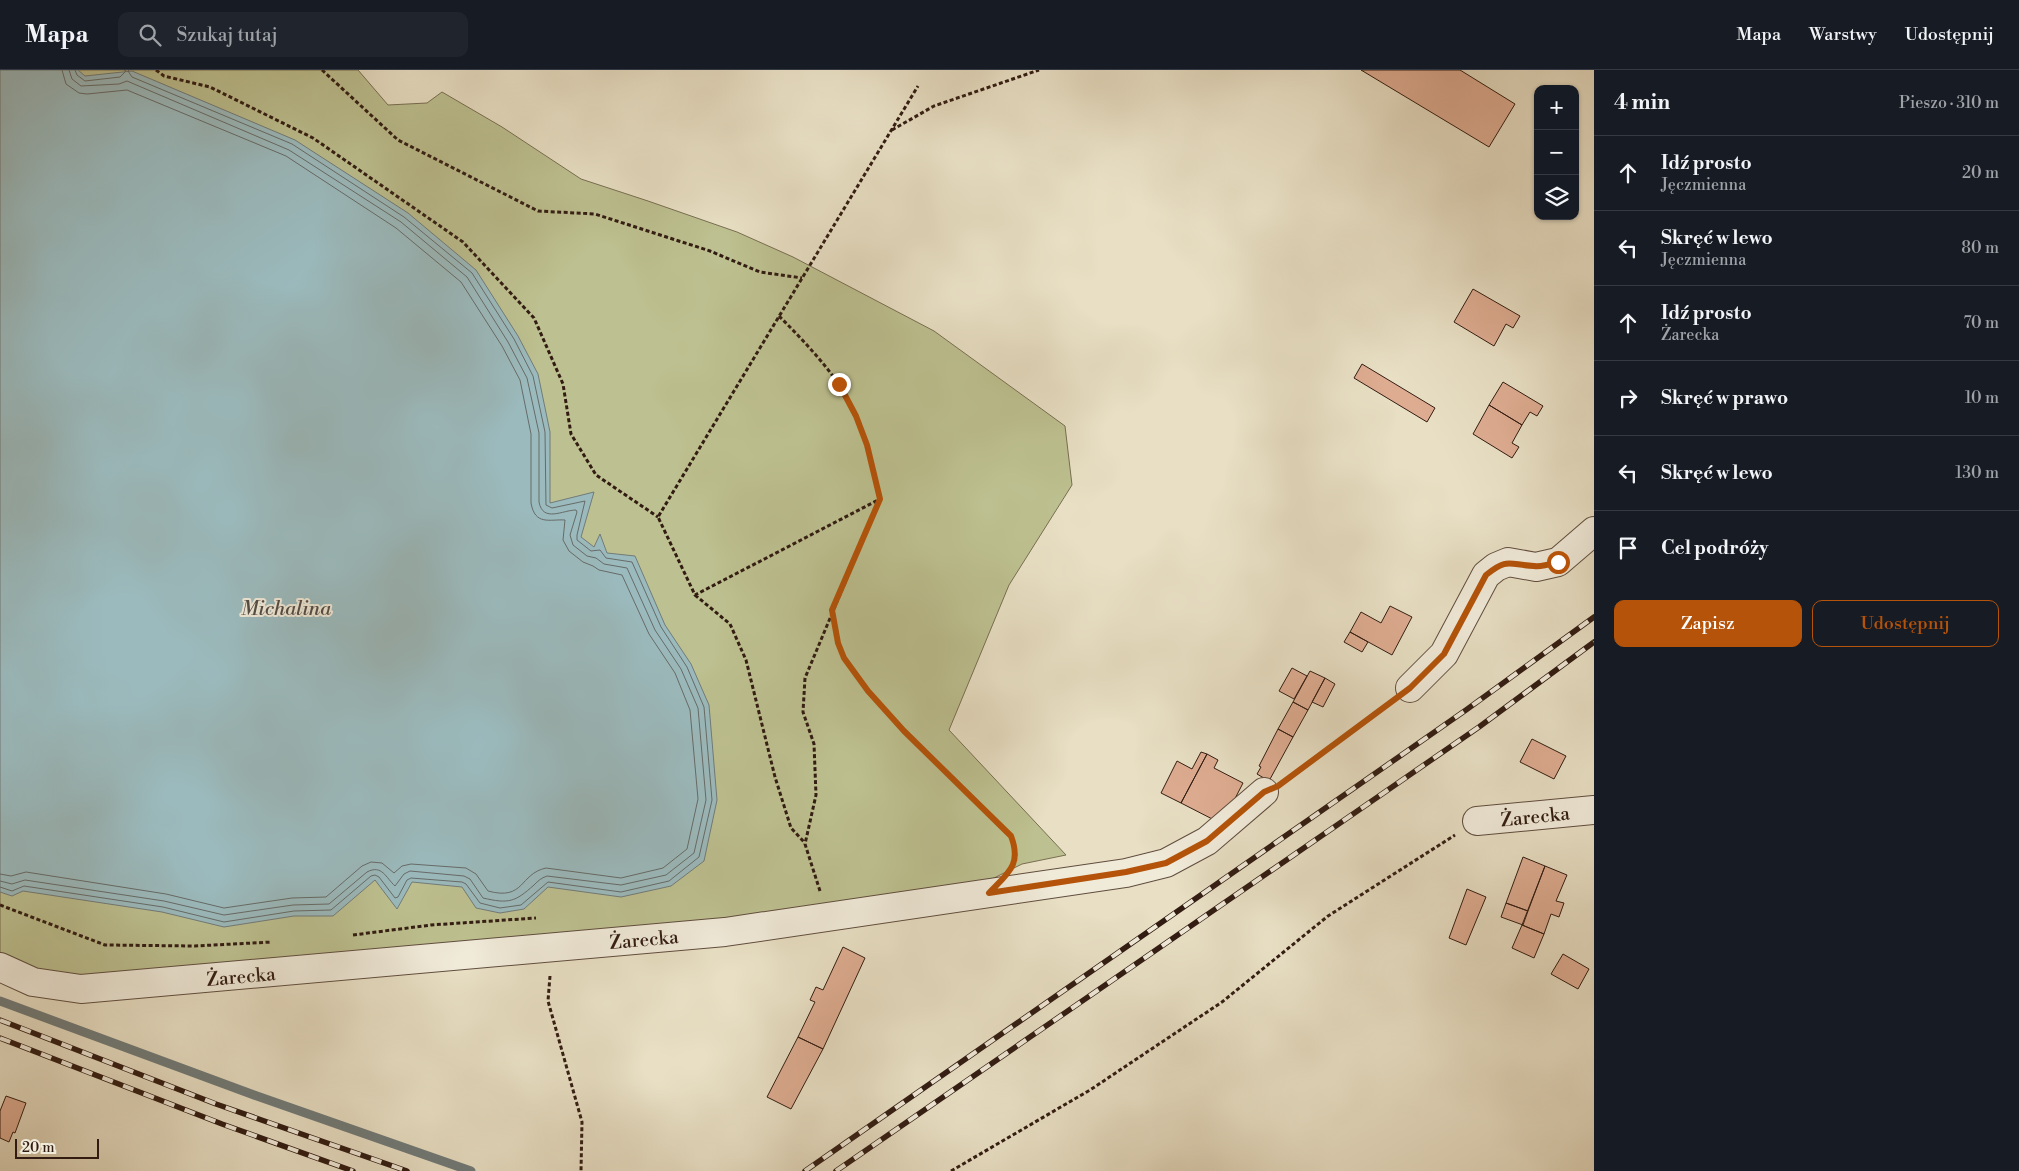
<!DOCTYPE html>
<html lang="pl">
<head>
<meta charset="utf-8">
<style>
	body { margin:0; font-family:"Libre Bodoni",serif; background:#20242c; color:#f1f3f6 }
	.controls { position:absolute; right:15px; top:15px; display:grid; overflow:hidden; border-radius:10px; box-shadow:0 1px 4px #0004 }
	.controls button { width:45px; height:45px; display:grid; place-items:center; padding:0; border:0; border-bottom:1px solid #363941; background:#171b24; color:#f1f3f6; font:25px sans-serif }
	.scale { position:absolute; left:15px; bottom:12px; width:84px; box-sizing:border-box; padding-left:5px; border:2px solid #321c12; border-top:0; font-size:14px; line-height:18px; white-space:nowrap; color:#321c12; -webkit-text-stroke:4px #f0ead9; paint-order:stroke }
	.stop { position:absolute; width:15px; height:15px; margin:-11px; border:4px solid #b45309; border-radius:50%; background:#fff }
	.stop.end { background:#b45309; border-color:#fff; box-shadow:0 1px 5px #0008 }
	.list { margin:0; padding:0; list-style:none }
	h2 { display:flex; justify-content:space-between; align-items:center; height:65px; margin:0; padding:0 20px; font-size:21px }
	h2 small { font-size:16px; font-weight:400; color:#9ea1a6 }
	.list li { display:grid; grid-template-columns:32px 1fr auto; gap:15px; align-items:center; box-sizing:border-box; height:75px; padding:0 20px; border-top:1px solid #363941 }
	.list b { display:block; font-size:19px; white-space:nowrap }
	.list p { margin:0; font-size:16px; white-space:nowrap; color:#9ea1a6 }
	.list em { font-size:16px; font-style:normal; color:#9ea1a6 }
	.actions { display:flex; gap:10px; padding:15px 20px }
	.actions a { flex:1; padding:11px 0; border:1px solid #b45309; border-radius:10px; text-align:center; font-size:18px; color:#b45309 }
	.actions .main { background:#b45309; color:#fff }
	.icon { flex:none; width:28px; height:28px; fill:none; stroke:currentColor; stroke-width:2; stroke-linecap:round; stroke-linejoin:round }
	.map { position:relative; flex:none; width:1594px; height:1101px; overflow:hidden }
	header { display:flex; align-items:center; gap:30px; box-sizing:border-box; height:70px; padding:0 25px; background:#171b24; border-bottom:1px solid #363941 }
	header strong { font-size:24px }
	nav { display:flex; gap:28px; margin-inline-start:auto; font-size:18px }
	.search { width:350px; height:45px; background:#20242c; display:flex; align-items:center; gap:12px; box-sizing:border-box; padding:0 18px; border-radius:10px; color:#9ea1a6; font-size:19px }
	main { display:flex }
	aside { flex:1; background:#171b24 }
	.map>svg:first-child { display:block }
	.green { fill:#bdc090; stroke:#786e51 }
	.water { fill:#9bbabd; stroke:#717b79 }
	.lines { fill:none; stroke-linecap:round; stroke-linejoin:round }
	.shore { stroke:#666b68; stroke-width:1 }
	.stream { stroke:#717b79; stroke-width:9 }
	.building { fill:#deac91; stroke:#321c12 }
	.street-casing { stroke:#604d3e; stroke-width:30 }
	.path { stroke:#321c12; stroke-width:3; stroke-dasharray:4 2.5; stroke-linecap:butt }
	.street { stroke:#f0ead9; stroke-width:28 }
	.rail-casing { stroke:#321c12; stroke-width:5.5 }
	.rail { stroke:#f0ead9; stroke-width:4; stroke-dasharray:11; stroke-linecap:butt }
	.route { stroke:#b45309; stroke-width:6 }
	.labels { text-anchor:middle; stroke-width:4; stroke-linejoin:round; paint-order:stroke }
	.street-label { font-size:19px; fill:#321c12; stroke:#f0ead9 }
	.water-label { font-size:20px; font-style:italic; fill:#524b45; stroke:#f0ead9 }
</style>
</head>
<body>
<header>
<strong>Mapa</strong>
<div class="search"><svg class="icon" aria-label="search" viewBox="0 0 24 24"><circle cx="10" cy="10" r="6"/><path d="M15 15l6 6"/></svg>Szukaj tutaj</div>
<nav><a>Mapa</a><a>Warstwy</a><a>Udostępnij</a></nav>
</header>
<main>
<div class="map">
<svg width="1594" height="1101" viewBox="0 0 1594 1101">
	<rect width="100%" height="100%" fill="#e8dfc4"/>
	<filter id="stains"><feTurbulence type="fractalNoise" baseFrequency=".004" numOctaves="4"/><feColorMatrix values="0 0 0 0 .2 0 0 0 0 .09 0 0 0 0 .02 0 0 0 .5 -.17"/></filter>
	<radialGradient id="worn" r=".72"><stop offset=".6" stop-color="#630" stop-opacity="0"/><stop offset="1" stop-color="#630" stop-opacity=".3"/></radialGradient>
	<!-- green -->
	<path class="green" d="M 0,0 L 358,0 L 388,35 L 427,33 L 442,22 L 502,57 L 581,109 L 648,131 L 737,162 L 793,187 L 934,261 L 1065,356 L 1072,415 L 1009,515 L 949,660 L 1066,785 L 1022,794 L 988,811 L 710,855 L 92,910 L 45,905 L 0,884 Z"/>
	<!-- water -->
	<path class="water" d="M 0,0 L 78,0 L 85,6 L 132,1 L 295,70 L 408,143 L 476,200 L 518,266 L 538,304 L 550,362 L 550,433 L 594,422 L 581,467 L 594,477 L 600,464 L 607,483 L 635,486 L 665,555 L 691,594 L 709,635 L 717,730 L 704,791 L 671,816 L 621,827 L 548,817 L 524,839 L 500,843 L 476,838 L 462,817 L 412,812 L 397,839 L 375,810 L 333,846 L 294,846 L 224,857 L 162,842 L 23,821 L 12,826 L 0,822 Z"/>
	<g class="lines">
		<!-- shore -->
		<path class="shore" d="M 75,0 L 77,5 L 85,11 L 120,7 L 126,1 L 124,0
			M 0,804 L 11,806 L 26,802 L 166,824 L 224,838 L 292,828 L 326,827 L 362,796 L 371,792 L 382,793 L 394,803 L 402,796 L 411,794 L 466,798 L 476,804 L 488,821 C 525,831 519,804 546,798 L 621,808 L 663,798 L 687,779 L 698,729 L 690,640 L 675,603 L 649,564 L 622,505 L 599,500 L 593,496 L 583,492 L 569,481 L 563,470 L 565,450 C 550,449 535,456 531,433 L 531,364 L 520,310 L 502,276 L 461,212 L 396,158 L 286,86 L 127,20 L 87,24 L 79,23 L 66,14 L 62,0
			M 0,811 L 12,814 L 25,810 L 164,831 L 224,845 L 293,835 L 329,834 L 367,802 C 382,794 386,808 395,816 L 404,804 L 410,801 L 464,806 L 470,809 L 483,828 C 509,834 515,832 534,815 C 538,811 541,808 547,806 L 621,815 L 666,805 L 694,783 L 706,730 L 698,638 L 681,599 L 655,560 L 627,498 L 604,494 L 596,488 L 587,486 L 573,475 L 570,465 L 577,442 L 576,440 C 563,440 543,453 539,432 L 539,363 L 527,308 L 508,272 L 467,207 L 401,152 L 289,80 L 127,11 L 119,14 L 81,16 L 72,9 L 69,0
			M 0,817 L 12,821 L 24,816 L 163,837 L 224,852 L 294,841 L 331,840 L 371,806 L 375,805 L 379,807 L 395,828 L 398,827 L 407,810 L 411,808 L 462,812 L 466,814 L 480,833 L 500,838 L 521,835 L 548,812 L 621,822 L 669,811 L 699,787 L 712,730 L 704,637 L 687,597 L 661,557 L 632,492 L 606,488 L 600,480 L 591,481 L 577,470 L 577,465 L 585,431 L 552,438 L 546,435 L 545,362 L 533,306 L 514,269 L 472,203 L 404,147 L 292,74 L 132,7 L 128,1 L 129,0"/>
		<!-- stream -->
		<path class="stream" d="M 0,931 L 254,1025 L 471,1101"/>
	</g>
	<!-- building -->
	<path class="building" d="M 1361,0 L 1460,0 L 1515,34 L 1489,77 Z
		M 1473,219 L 1520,246 L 1513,258 L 1506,254 L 1494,276 L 1454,252 Z
		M 1362,294 L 1435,338 L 1427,352 L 1354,308 Z
		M 1503,312 L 1543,336 L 1537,346 L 1530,342 L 1522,355 L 1489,335 Z
		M 1489,335 L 1522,355 L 1512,373 L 1519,377 L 1512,388 L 1473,364 Z
		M 1390,536 L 1412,547 L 1392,585 L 1350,562 L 1361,542 L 1381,553 Z
		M 1350,562 L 1368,572 L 1362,582 L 1344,572 Z
		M 1292,598 L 1307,606 L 1294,629 L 1279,621 Z
		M 1310,601 L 1325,608 L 1308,640 L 1293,632 Z
		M 1325,608 L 1335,614 L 1323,637 L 1312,632 Z
		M 1293,632 L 1308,640 L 1293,667 L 1278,659 Z
		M 1278,659 L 1293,667 L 1269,711 L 1257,704 L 1261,697 L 1259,696 Z
		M 1532,669 L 1566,686 L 1554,709 L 1520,692 Z
		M 1201,682 L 1207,684 L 1181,733 L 1161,723 L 1177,691 L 1192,699 Z
		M 1207,684 L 1218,690 L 1214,698 L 1243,713 L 1222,754 L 1181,733 Z
		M 1523,787 L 1545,796 L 1528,841 L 1506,833 Z
		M 1545,796 L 1567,805 L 1556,831 L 1564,833 L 1559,847 L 1551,844 L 1544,864 L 1522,855 Z
		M 1467,819 L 1486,827 L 1466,875 L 1449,868 Z
		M 1506,833 L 1528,841 L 1523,855 L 1501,847 Z
		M 1522,855 L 1544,864 L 1534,888 L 1512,878 Z
		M 843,877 L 865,888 L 823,979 L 798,967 L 815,932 L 810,930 L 816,917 L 823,920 Z
		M 1563,884 L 1589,899 L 1578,919 L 1551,904 Z
		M 798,967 L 823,979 L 791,1039 L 767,1027 Z
		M 6,1026 L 26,1033 L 15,1063 L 13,1062 L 9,1072 L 0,1068 L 0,1041 Z"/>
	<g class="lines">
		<defs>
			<path id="street" d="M 1410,618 L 1444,584 L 1486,505 L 1496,497 L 1508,492 L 1536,497 L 1558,492 L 1594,461
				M 1477,751 L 1594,740
				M 0,897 L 33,912 L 81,919 L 725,862 L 1126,803 L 1166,793 L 1207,771 L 1264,722"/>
		</defs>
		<!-- street casing -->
		<use href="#street" class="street-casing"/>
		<!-- path -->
		<path class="path" d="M 156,0 L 164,6 L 210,17 L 313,68 L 463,172 L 534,248 L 563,314 L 571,364 L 596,405 L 658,447
			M 322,0 L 398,70 L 538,141 L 595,144 L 710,181 L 760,202 L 802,208
			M 892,60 L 934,36 L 1039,0
			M 779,246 C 800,267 821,289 838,313 C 862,346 871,390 880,429
			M 695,525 L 730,554 L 746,590 L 775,707 L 791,758 L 805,773
			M 832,541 L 838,573 L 844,588 L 867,621 L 903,661 L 1011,766 C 1014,774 1018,784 1014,792
			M 1287,710 L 1388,634
			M 820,821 L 805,774 L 816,725 L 814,674 L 803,642 L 805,608 L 880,429 L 695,525 L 658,447 L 918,16
			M 0,835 L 105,875 L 195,876 L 272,872
			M 353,865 L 431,855 L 536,848
			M 550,906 L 548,931 L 582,1052 L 581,1101
			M 951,1101 L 1090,1020 L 1222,932 L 1328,846 L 1455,765"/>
		<!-- street -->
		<use href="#street" class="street"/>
		<defs>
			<path id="rail" d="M 0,950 L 216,1034 L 407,1101
				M 0,968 L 222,1054 L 353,1101
				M 805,1101 L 1466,640 L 1594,547
				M 836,1101 L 1479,657 L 1594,572"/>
		</defs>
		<!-- rail casing -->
		<use href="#rail" class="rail-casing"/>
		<!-- rail -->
		<use href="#rail" class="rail"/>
	</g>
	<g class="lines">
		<!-- route -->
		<path class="route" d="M 839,314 L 856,346 L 867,375 L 880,429 L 832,540 L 838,573 L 844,588 L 868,621 L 904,661 L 1011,766 C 1022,795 1008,803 989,823 L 1126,802 L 1166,793 L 1207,771 L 1264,722 L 1278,716 L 1410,618 L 1444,584 L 1486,505 C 1508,487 1509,495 1534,496 C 1542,497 1551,494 1558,492"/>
	</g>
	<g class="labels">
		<!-- street labels -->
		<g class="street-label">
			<text transform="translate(1535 746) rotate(-6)" y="7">Żarecka</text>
			<text transform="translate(644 869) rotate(-5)" y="7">Żarecka</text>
			<text transform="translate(241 906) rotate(-5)" y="7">Żarecka</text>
		</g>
		<!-- water labels -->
		<g class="water-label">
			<text x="286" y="545">Michalina</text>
		</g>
	</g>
	<rect width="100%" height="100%" filter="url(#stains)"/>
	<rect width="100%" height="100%" fill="url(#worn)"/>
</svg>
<div class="controls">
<button>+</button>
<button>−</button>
<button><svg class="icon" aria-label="layers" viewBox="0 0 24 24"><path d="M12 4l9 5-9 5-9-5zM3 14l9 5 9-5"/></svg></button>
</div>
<div class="scale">20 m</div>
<div class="stop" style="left:1558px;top:492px"></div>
<div class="stop end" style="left:839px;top:314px"></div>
</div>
<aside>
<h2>4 min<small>Pieszo · 310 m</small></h2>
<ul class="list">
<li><svg class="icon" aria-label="ahead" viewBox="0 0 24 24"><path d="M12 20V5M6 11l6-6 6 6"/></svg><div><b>Idź prosto</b><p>Jęczmienna</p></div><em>20 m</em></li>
<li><svg class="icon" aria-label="left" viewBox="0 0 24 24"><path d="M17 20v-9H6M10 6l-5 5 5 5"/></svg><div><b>Skręć w lewo</b><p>Jęczmienna</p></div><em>80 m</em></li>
<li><svg class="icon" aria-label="ahead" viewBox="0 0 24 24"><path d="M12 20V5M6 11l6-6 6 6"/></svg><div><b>Idź prosto</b><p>Żarecka</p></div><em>70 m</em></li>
<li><svg class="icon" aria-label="right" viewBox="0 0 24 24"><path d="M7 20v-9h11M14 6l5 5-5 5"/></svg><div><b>Skręć w prawo</b></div><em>10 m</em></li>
<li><svg class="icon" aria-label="left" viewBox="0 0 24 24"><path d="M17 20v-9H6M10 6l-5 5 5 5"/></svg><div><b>Skręć w lewo</b></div><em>130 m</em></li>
<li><svg class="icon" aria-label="arrive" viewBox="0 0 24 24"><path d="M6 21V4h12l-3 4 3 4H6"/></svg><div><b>Cel podróży</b></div></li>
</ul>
<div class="actions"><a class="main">Zapisz</a><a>Udostępnij</a></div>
</aside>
</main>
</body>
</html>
